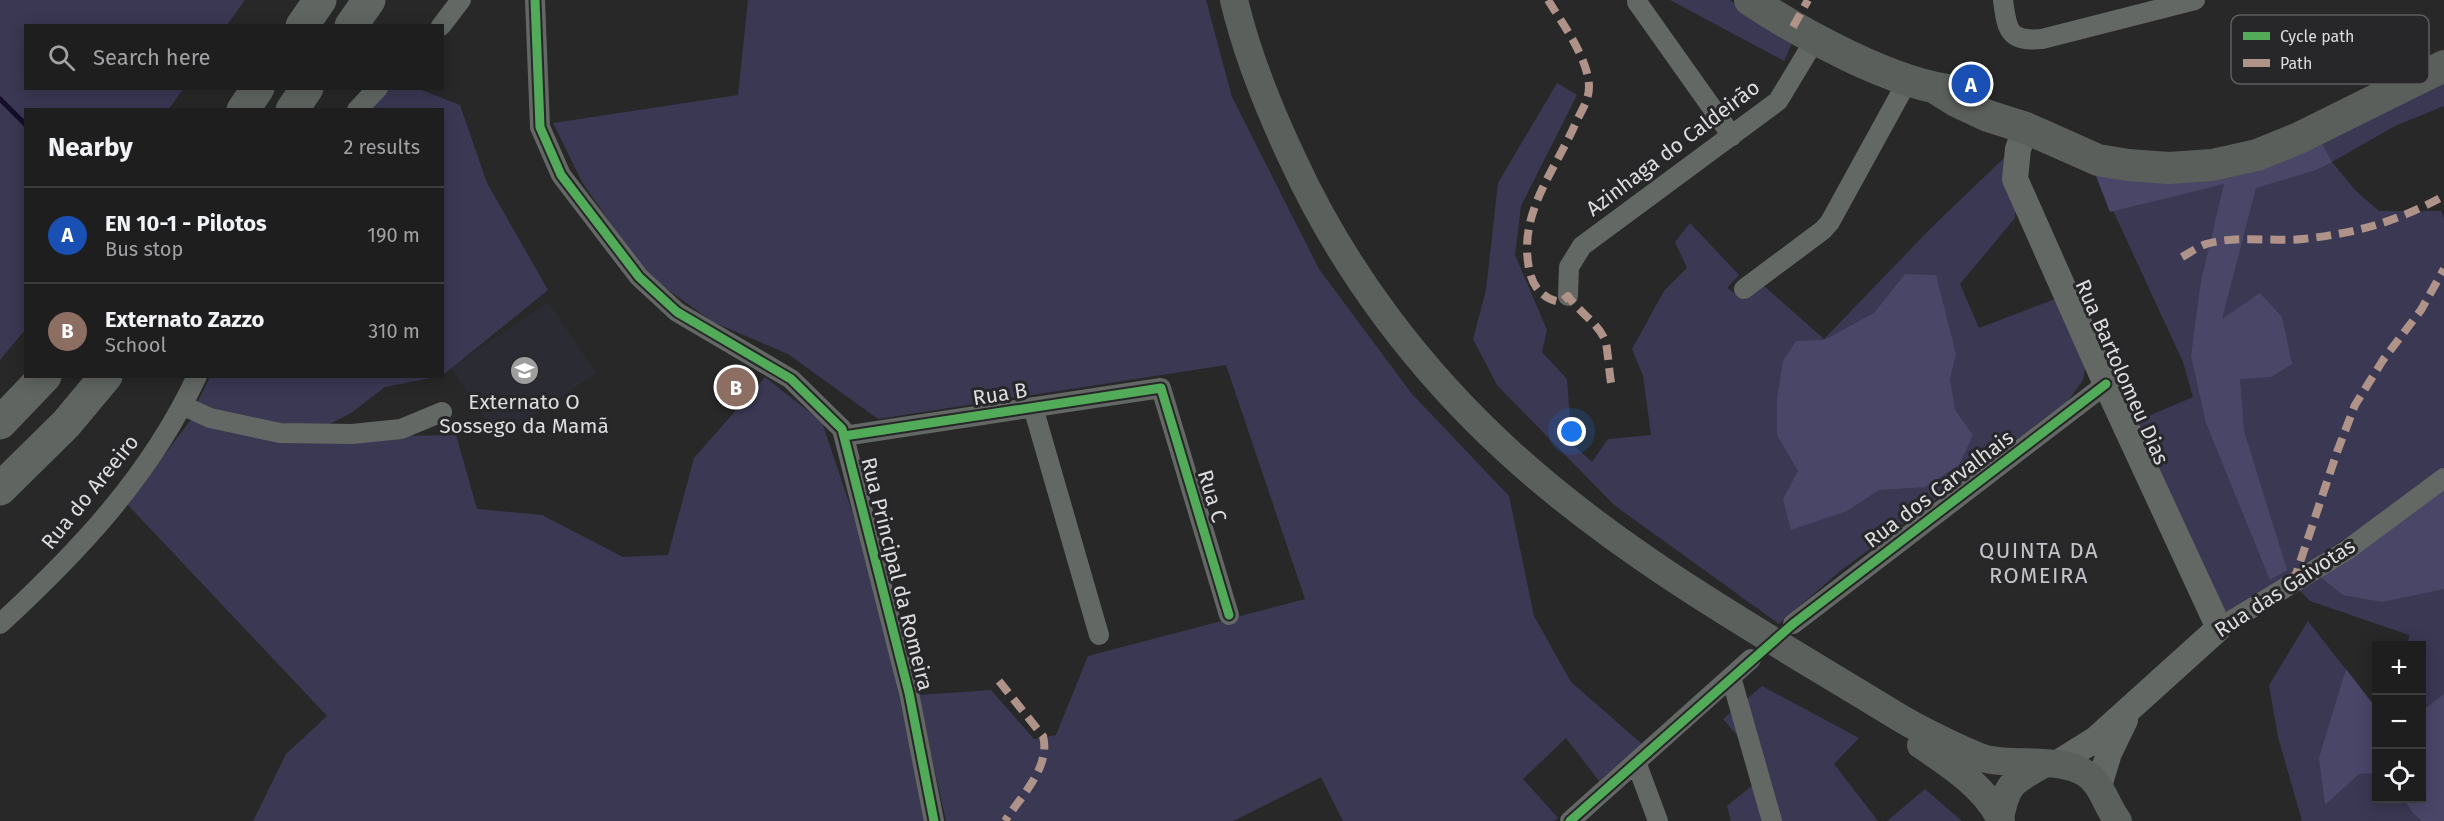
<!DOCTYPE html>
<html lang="en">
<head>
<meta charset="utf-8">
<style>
	body { margin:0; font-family:"Fira Sans",sans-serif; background:#2b2b2c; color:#f1f3f6 }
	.controls { position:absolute; right:18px; bottom:18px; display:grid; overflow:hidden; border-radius:0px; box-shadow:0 3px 15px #0003 }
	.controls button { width:54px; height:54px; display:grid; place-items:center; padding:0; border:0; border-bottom:2px solid #3c3c3d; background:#1e1e1f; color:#f1f3f6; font:30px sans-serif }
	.you { position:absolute; left:1572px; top:432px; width:21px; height:21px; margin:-15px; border:4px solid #fff; border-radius:50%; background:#1a73e8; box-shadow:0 0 0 9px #1a73e833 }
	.badge { display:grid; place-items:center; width:39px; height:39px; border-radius:50%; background:#9e9e9f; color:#fff; font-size:20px; font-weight:700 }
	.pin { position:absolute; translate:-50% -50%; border:3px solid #fff; box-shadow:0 2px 6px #0006 }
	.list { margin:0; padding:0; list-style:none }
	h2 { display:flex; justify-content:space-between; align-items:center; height:78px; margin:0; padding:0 24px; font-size:26px }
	h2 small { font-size:20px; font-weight:400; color:#a1a2a4 }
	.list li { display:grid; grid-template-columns:39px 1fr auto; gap:18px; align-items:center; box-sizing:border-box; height:96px; padding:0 24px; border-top:2px solid #3c3c3d }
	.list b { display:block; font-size:22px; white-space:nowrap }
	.list p { margin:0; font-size:20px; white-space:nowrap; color:#a1a2a4 }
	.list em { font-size:20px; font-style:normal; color:#a1a2a4 }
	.icon { flex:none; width:33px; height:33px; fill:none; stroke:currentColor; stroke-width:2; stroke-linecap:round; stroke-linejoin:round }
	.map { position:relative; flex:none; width:2444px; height:821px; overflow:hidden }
	.search { position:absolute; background:#1e1e1f; box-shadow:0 3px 15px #0003; left:24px; top:24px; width:420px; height:66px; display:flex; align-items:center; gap:15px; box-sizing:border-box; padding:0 21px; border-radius:0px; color:#a1a2a4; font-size:22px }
	.panel { position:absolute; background:#1e1e1f; box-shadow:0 3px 15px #0003; left:24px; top:108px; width:420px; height:270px; border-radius:0px }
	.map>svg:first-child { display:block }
	.built { fill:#2b2b33 }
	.green { fill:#3a3853 }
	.forest { fill:#4a4668 }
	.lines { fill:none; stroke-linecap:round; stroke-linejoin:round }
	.stream { stroke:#140d2c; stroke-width:5 }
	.minor { stroke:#636864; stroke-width:20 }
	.tertiary { stroke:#636864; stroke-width:26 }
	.secondary { stroke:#5c605d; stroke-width:28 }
	.primary { stroke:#5b5f5b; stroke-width:32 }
	.motorway { stroke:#606561; stroke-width:33 }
	.quiet { stroke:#af9288; stroke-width:8; stroke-dasharray:15 8; stroke-linecap:butt }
	.cycleway-casing { stroke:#27272a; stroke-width:13 }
	.cycleway { stroke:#51ab58; stroke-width:9 }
	.labels { text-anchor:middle; stroke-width:6; stroke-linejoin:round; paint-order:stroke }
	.street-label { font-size:21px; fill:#dddddf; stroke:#27272a }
	.poi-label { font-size:21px; fill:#dddddf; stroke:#27272a }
	.neighbourhood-label { font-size:22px; letter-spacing:1.5px; fill:#c3c3c7; stroke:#27272a }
	.key { fill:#27272a; stroke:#5e5e60; stroke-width:1.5 }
	.key-label { font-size:16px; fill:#dddddf }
</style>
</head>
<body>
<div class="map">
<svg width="2444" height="821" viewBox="0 0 2444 821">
	<rect width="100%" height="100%" fill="#282829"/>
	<!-- built -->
	<path class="built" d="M 548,302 L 596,373 L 500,439 L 451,368 Z
		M 740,364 L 758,378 L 733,410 L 715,395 Z"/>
	<!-- green -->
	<path class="green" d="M 0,0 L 245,0 L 227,25 L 26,26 L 26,88 L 183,89 L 169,109 L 26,110 L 25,330 L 0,360 Z
		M 748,0 L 1206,0 L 1232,97 L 1319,269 L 1412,394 L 1509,496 L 1534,616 L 1571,682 L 1642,744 L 1599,781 L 1566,738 L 1523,779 L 1558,818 L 1554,821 L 1343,821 L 1321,777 L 1233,821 L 946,821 L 918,695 L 991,690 L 1034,739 L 1056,735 L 1088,656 L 1305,599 L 1226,365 L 878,419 L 788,354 L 713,322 L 646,274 L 582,182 L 553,123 L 738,95 Z
		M 1670,0 L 1730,0 L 1740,8 L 1794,39 L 1784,61 Z
		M 2444,76 L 2444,106 L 2395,126 L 2332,162 L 2356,191 L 2379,211 L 2441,211 L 2444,218 L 2444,467 L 2403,502 L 2223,616 L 2132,423 L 2193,397 L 2183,362 L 2091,163 L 2253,165 L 2322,144 Z
		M 1557,83 L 1577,95 L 1521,206 L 1515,255 L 1547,330 L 1542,352 L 1567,379 L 1572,444 L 1592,462 L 1608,439 L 1651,435 L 1643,376 L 1632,349 L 1664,291 L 1687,268 L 1675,242 L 1690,223 L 1739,275 L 1727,288 L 1745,300 L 1764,286 L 1824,339 L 1931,228 L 2005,157 L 2015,198 L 2015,218 L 1960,284 L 1979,328 L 2058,298 L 2087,358 L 2083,380 L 2068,401 L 1839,572 L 1779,624 L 1614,505 L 1497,385 L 1473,339 L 1486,290 L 1498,183 Z
		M 362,88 L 419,89 L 460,105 L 487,183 L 548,290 L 443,375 L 442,110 L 350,110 Z
		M 210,377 L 436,377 L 385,387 L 351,413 L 322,428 L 246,419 L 195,407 Z
		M 765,377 L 822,422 L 874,577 L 925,821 L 253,821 L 286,754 L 327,716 L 127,504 L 193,417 L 287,438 L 456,435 L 477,509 L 542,515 L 623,557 L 668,555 L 694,458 Z
		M 2444,487 L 2444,821 L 2302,821 L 2278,737 L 2269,685 L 2308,621 L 2376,708 L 2376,798 L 2422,798 L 2422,646 L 2408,645 L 2409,635 L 2310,601 L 2298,589 Z
		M 1762,686 L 1859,738 L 1834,764 L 1878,821 L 1731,821 L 1727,806 L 1754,784 L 1754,755 L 1723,719 Z
		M 1925,789 L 1962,821 L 1887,821 Z"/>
	<!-- forest -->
	<path class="forest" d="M 2322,144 L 2332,162 L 2316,170 L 2256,188 L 2222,319 L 2260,293 L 2282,317 L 2292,364 L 2271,377 L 2240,379 L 2244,431 L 2287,570 L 2270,580 L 2206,423 L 2191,356 L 2201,281 L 2224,184 L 2110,212 L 2091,163 L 2253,165 Z
		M 1905,274 L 1936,275 L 1956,354 L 1950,379 L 1955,410 L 1973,435 L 1959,465 L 1925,487 L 1879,490 L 1847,511 L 1791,530 L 1783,499 L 1798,471 L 1777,435 L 1777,399 L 1783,361 L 1796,341 L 1824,340 L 1874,313 Z
		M 2444,487 L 2444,589 L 2382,602 L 2343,595 L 2318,575 Z
		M 2346,669 L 2376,708 L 2376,773 L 2359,774 L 2325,805 L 2319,758 Z
		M 2444,694 L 2444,821 L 2422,821 L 2412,812 L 2404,799 L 2422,798 L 2422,711 Z"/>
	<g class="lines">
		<!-- stream -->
		<path class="stream" d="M 0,99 L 26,125"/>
		<!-- minor -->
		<path class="minor" d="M 535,0 L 540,127 L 561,175 L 639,277 L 677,312 L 791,379 L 842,429 L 909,693 L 934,821
			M 2003,0 C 2007,30 2008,42 2042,39 L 2195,0
			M 1637,2 L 1732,136
			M 441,26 L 461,0
			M 357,110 L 378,88
			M 1744,289 L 1823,230 L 1830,222 L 1908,80
			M 1568,296 L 1569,267 L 1582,246 L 1778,101 L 1816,38
			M 184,406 L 210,418 L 280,433 L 352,434 L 401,429 L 442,412
			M 1033,407 L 1099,635
			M 844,436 L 1161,388 L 1229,615
			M 0,624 C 80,550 150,476 197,376
			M 1793,624 L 2106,384
			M 2219,628 L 2347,550 L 2444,478
			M 1731,677 L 1772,821
			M 1636,762 L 1658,821
			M 1570,821 L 1751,659"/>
		<!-- tertiary -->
		<path class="tertiary" d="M 2026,128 L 2018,149 L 2015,179 L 2106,384 L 2219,628 L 2096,739 L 2056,764
			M 2099,786 L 2109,753 L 2125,720"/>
		<!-- secondary -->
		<path class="secondary" d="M 1234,0 C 1247,55 1269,109 1293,160 C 1344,271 1420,371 1510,453 C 1624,557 1761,633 1892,713 C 1914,727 1937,738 1961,749 C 1969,752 1978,757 1986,759 C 2016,766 2060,757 2085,773 C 2102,783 2106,806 2118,821
			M 1921,745 C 1949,764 1987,788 2001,821
			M 2000,819 C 2006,784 2013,781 2042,765"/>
		<!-- primary -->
		<path class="primary" d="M 1750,0 C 1803,35 1894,85 1956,91
			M 1937,89 L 1956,101 L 1988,116 L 2026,128 L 2098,160 L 2128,165 L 2169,168 L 2212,165 L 2257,155 L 2299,138 L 2444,66"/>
		<!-- motorway -->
		<path class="motorway" d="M 302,26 L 320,0
			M 351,26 L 369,0
			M 243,110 L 258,88
			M 292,110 L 307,88
			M 0,423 L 45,376
			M 0,489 L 66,424 L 106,376"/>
		<!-- quiet -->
		<path class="quiet" d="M 1548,0 C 1562,23 1595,67 1588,95 C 1586,104 1581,112 1577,120 C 1555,172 1516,214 1530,273 C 1534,289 1545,300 1561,302 L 1568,296 C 1579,312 1597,322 1605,340 C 1608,347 1609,376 1612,387
			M 1793,27 L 1808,0
			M 2182,257 C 2189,253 2198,247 2206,244 C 2237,235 2272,242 2303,239 C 2357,233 2396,222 2444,196
			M 2293,583 L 2337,452 L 2355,405 L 2383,360 L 2421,310 L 2444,269
			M 999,681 L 1043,736 C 1051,767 1021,796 1005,821"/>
		<defs>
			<path id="cycleway" d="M 535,0 L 540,127 L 561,175 L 639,277 L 677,312 L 791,379 L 842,429 L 909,693 L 934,821
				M 844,436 L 1161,388 L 1229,615
				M 1570,821 L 1793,624 L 2106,384"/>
		</defs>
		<!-- cycleway casing -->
		<use href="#cycleway" class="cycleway-casing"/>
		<!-- cycleway -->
		<use href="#cycleway" class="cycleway"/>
	</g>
	<!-- icons -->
	<defs>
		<symbol id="school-disc" viewBox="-11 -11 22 22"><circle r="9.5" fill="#9e9e9f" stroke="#27272a"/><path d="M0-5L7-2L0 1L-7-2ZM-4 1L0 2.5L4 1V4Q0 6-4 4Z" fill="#fff"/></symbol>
	</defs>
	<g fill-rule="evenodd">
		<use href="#school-disc" x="508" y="354" width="33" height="33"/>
	</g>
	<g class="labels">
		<!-- street labels -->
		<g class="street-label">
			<text transform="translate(1673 148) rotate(-37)" y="7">Azinhaga do Caldeirão</text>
			<text transform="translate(2122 372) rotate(66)" y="7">Rua Bartolomeu Dias</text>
			<text transform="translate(1000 394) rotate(-9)" y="7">Rua B</text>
			<text transform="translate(1939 489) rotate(-37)" y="7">Rua dos Carvalhais</text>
			<text transform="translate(90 492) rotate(-51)" y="7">Rua do Areeiro</text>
			<text transform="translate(1212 496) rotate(73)" y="7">Rua C</text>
			<text transform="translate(897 574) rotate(76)" y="7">Rua Principal da Romeira</text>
			<text transform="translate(2285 588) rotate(-33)" y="7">Rua das Gaivotas</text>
		</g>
		<!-- poi labels -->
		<g class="poi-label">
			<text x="524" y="409">Externato O<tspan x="524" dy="24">Sossego da Mamã</tspan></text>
		</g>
		<!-- neighbourhood labels -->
		<g class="neighbourhood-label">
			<text x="2039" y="558">QUINTA DA<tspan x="2039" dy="25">ROMEIRA</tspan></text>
		</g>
	</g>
	<!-- legend -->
	<rect x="2231" y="15" width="198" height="69" rx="9" class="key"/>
	<rect x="2243" y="32" width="27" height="8" fill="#51ab58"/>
	<rect x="2243" y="59" width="27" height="8" fill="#af9288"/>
	<g class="key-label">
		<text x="2280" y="42">Cycle path</text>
		<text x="2280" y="69">Path</text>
	</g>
</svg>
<div class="controls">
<button>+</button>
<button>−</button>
<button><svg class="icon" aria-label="locate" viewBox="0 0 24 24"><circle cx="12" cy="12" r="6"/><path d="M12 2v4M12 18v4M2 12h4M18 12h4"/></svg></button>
</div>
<div class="you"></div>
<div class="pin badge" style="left:1971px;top:84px;background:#1a4fb4">A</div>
<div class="pin badge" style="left:736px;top:387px;background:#8d6e63">B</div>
<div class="search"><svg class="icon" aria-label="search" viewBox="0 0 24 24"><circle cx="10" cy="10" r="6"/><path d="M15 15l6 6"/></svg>Search here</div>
<section class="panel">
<h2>Nearby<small>2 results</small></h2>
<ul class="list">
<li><span class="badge" style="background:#1a4fb4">A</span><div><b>EN 10-1 - Pilotos</b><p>Bus stop</p></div><em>190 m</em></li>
<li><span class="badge" style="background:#8d6e63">B</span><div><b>Externato Zazzo</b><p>School</p></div><em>310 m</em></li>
</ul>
</section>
</div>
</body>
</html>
